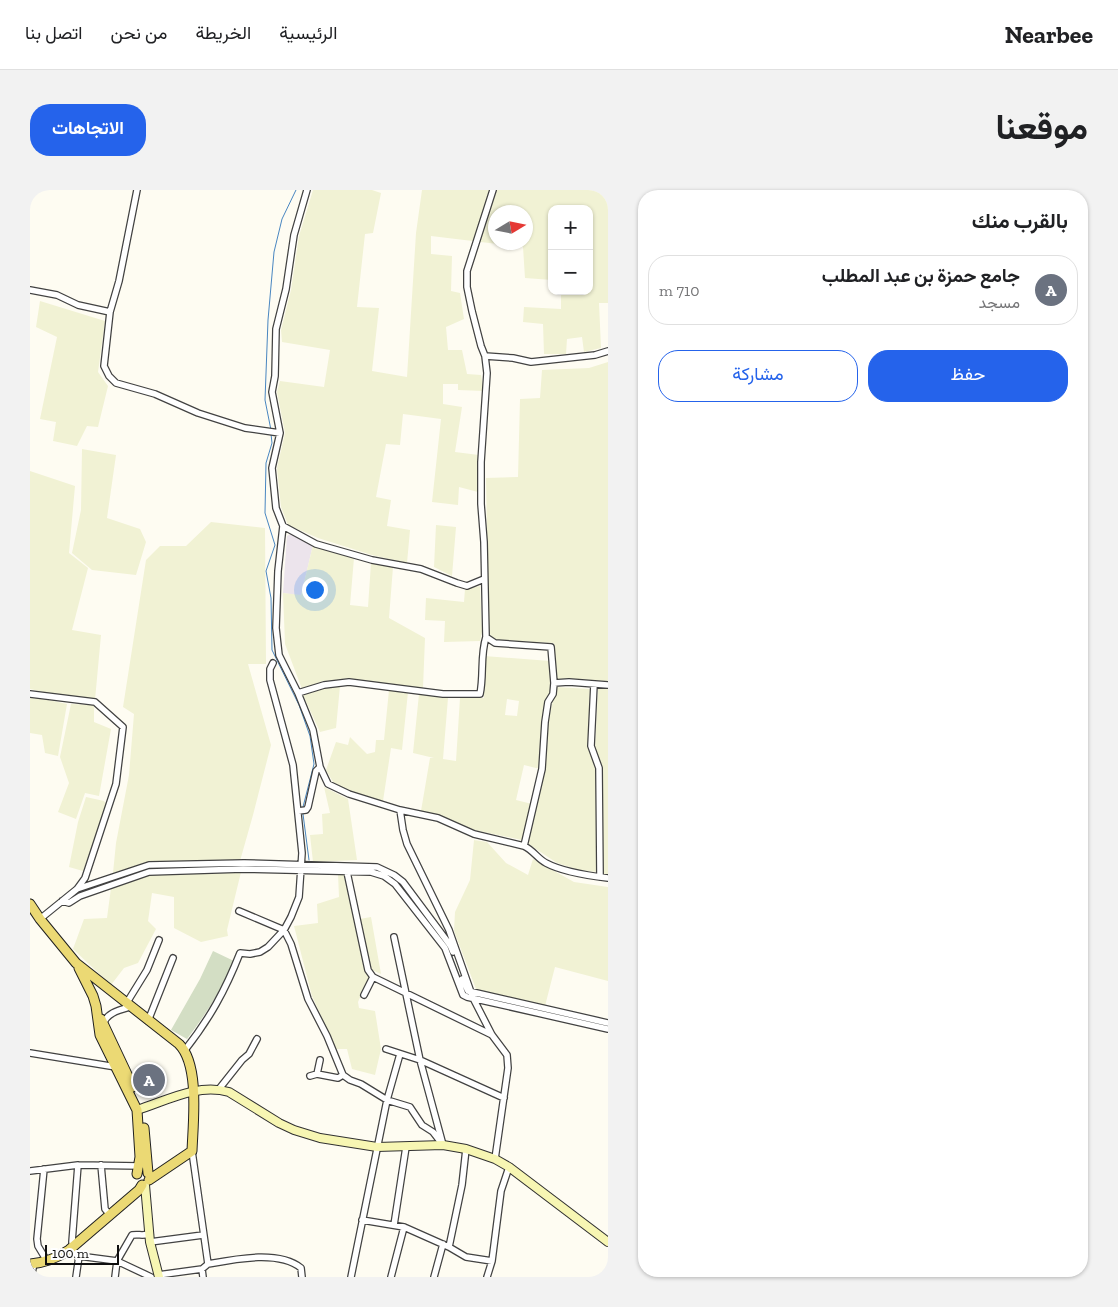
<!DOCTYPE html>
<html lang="ar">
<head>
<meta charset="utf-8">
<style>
	body { margin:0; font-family:"Zilla Slab",Vazirmatn,serif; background:#f2f2f2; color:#202124; direction:rtl }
	.controls { position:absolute; right:15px; top:15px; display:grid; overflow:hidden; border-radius:10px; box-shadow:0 1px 4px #0004 }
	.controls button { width:45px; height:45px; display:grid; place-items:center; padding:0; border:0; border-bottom:1px solid #e0e0e0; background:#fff; color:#202124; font:25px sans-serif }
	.compass { position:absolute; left:458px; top:15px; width:45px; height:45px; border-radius:50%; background:#fff; box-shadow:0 1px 4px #0004; rotate:80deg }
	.scale { position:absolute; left:15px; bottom:12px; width:74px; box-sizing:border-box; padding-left:5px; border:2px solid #0f0f0f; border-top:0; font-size:14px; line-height:18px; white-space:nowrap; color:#0f0f0f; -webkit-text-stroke:4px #fff; paint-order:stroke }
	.you { position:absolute; left:284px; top:399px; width:18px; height:18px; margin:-12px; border:4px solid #fff; border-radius:50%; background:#1a73e8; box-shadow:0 0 0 8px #1a73e833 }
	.badge { display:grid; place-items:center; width:32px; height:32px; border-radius:50%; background:#2563eb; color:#fff; font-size:16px; font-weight:700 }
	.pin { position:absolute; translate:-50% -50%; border:2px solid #fff; box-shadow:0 1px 5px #0006 }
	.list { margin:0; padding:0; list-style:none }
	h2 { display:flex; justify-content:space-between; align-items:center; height:65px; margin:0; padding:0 20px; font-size:21px }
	h2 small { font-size:16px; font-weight:400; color:#757577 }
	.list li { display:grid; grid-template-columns:32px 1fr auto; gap:15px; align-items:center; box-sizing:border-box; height:70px; margin:0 10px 10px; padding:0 10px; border:1px solid #e0e0e0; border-radius:20px }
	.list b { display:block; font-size:19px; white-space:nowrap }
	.list p { margin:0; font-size:16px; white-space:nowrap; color:#757577 }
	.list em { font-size:16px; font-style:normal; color:#757577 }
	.actions { display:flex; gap:10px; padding:15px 20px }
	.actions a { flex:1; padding:11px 0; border:1px solid #2563eb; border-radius:20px; text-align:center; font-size:18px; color:#2563eb }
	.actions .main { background:#2563eb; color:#fff }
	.map { position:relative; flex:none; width:578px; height:1087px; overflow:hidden; direction:ltr; border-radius:20px }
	header { display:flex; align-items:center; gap:30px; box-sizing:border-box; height:70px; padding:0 25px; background:#fff; border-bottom:1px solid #e0e0e0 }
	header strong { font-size:24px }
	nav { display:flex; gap:28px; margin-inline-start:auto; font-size:18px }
	.intro { display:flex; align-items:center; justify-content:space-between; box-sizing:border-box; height:120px; padding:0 30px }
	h1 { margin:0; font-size:35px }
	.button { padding:12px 22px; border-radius:20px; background:#2563eb; color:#fff; font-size:18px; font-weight:700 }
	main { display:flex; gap:30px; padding:0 30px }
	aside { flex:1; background:#fff; border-radius:20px; box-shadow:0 1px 4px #0004 }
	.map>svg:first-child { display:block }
	.industrial { fill:#ece4ec }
	.farmland { fill:#f1f2d4; fill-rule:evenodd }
	.cemetery { fill:#d3dec4 }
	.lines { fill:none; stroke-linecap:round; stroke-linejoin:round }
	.stream { stroke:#4986c0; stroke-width:1 }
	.street-casing { stroke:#424242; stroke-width:8 }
	.secondary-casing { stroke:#313131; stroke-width:10 }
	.primary-casing { stroke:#202020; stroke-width:11 }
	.street { stroke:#fff; stroke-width:5.5 }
	.secondary { stroke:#f7f6b3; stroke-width:8 }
	.primary { stroke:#ebd974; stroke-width:9 }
</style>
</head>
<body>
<header>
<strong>Nearbee</strong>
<nav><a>الرئيسية</a><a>الخريطة</a><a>من نحن</a><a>اتصل بنا</a></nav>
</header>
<div class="intro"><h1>موقعنا</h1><a class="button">الاتجاهات</a></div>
<main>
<aside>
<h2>بالقرب منك<small></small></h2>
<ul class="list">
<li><span class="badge" style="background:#6b7280">A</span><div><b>جامع حمزة بن عبد المطلب</b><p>مسجد</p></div><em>710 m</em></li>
</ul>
<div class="actions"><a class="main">حفظ</a><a>مشاركة</a></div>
</aside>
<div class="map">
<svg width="578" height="1087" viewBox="0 0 578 1087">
	<rect width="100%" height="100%" fill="#fefcf2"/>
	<!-- industrial -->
	<path class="industrial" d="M 262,343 L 283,355 L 271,406 L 253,403 L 257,346 Z"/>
	<!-- farmland -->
	<path class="farmland" d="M 283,0 L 342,0 L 351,3 L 343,43 L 335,44 L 327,117 L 349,118 L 342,181 L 377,187 L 386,43 L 392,0 L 578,0 L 578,113 L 569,113 L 571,158 L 554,162 L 552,147 L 537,149 L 536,164 L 514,164 L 513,134 L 493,132 L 494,117 L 531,119 L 531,101 L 559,101 L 559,19 L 522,19 L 522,90 L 495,88 L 493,57 L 401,46 L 401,64 L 422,66 L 421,101 L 430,103 L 434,129 L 416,137 L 418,160 L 432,160 L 437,184 L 451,185 L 454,201 L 428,200 L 428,194 L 413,194 L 413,214 L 432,217 L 425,262 L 449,265 L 448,302 L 429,297 L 428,315 L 402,312 L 411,229 L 373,224 L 370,255 L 356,254 L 346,307 L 361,310 L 357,336 L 380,340 L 377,373 L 342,365 L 288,348 L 258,335 L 251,317 L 247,278 L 255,243 L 247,202 L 250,191 L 294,197 L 300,160 L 252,152 L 251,140 L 261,100 L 269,46 ZM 466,22 L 496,22 L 496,52 L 466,52 Z
		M 10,111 L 75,131 L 68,182 L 78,196 L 68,237 L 57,236 L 47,256 L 23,251 L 26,232 L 10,229 L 27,147 L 6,137 Z
		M 578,172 L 578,492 L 527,489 L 524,453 L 466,450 L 459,444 L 456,288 L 488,287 L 490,209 L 510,208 L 512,180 L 559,178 Z
		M 52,259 L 86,265 L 77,328 L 110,339 L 116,352 L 106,385 L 62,380 L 42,363 L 51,320 Z
		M 0,281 L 45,296 L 39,363 L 58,378 L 42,440 L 71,445 L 65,510 L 18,503 L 0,499 Z
		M 181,332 L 235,338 L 236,474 L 218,474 L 241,555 L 223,625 L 210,671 L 122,671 L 83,683 L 86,653 L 99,585 L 104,524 L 93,517 L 116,370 L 130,356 L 156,356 Z
		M 406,335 L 426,337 L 422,386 L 404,377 Z
		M 283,355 L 324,368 L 320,415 L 338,417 L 341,373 L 363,377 L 359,428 L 395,448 L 393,498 L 318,490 L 293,491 L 272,499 L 255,454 L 253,403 L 271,405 Z
		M 450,396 L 452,442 L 450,451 L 414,452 L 415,431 L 395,430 L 396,408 L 434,412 L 435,399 Z
		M 454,466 L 520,471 L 522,497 L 516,511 L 512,532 L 513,547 L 510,579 L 494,575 L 486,610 L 502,614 L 492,650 L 444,640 L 409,625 L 391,621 L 400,568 L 404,568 L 383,563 L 389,504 L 418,508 L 413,569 L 426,571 L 430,508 L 454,508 ZM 477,509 L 489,511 L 487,526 L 475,525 Z
		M 310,496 L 306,538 L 290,542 L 273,505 L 295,498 Z
		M 526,497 L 560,499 L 558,556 L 567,580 L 567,682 L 549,680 L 527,673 L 497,653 L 514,580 L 518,548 L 518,532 Z
		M 568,499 L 578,499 L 578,685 L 572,684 L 573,581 L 565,558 Z
		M 359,500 L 378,502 L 372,560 L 361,558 L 353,611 L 321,602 L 303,592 L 296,580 L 306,552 L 318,555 L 320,547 L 337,564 L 345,562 L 346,550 L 354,550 Z
		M 0,506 L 37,514 L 28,566 L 15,563 L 12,545 L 0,543 Z
		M 41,514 L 64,515 L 64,532 L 81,539 L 69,606 L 55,603 L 46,629 L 28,622 L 39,593 L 30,567 Z
		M 294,597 L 318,609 L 327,670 L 283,672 L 280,645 L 293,644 L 292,624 L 300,623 Z
		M 56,607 L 74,611 L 77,615 L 53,681 L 39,677 L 48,632 Z
		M 444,650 L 457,652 L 476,673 L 498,685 L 503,669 L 544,692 L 578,697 L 578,791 L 525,777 L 515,816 L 446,799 L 424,741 L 425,722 L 440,690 Z
		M 211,682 L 197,740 L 198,746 L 171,752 L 144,738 L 144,707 L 122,703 L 118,731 L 126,739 L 108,773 L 94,778 L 81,795 L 43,759 L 54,729 L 77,728 L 81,698 L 119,684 Z
		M 315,683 L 324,730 L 341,727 L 351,784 L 342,780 L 328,812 L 329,818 L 345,821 L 351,859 L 345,885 L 322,879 L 317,859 L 306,859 L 282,806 L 264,736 L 288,733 L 287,714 L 309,707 L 308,684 Z"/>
	<!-- cemetery -->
	<path class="cemetery" d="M 183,761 L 204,771 C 192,799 176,824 157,849 L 141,840 L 170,789 Z"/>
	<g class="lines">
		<!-- stream -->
		<path class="stream" d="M 241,240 L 235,210 L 238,130 L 244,62 L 252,29 L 266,0
			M 241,244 L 242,253 L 236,273 L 235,323 L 245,355 L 236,381 L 241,408 L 242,460 L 269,515 L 280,546 L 284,574 L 273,617
			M 273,624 L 279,670
			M 116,679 L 184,677
			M 360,686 L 374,699 L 409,744
			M 43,707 L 47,703 L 112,680
			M 421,764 L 430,789
			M 497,817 L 578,836"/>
		<defs>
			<path id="street" d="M 107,0 L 89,91 L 80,122 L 74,176 L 79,186 L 86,193 L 125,204 L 168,223 L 215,238 L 250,243
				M 277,0 L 264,45 L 256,99 L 246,139 L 245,186 L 242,202 L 250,243 L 242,278 L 246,318 L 253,336 L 248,381 L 246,438 L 249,465 L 268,503 L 283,540 L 290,577 L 298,594 L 319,604 L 370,620 L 373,640 L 377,654 L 419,740 L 443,808 L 462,845 L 477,865 L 478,878 L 465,969
				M 463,0 L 437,81 L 437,97 L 442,121 L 451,156 L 455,166 L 457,183 L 451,272 L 451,314 L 454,352 L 456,447 L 465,453 L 521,457 L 524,493 L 539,492 L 578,495
				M 0,100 L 27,105 L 48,115 L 80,122
				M 455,166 L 483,168 L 501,172 L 565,165 L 578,161
				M 253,336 L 286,354 L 342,370 L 391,379 L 427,393 L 437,396 L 454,389
				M 564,494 L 561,556 L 569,578 L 570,687
				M 268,503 L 294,495 L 319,492 L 413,504 L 450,504 C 454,485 450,466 456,447
				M 0,504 L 65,512 L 93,537 L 86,594 L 55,688 L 47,699 L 10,729
				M 370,620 L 408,628 L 444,644 L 494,656 C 503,660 508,669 516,673 C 531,681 561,686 578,688
				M 268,621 L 276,620 L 278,617 L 286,581 L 290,577
				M 494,656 L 512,579 L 515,532 L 518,512 L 523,504 L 524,493
				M 317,682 L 338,780 L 343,787 L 462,845
				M 47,699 L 119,675 L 214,673 L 347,677 L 364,685 L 373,692 L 420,755 L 423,762
				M 32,711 L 39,713 L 50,706 L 119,682 L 213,679 L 341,682 L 354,686 L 365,694 L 415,758 L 433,805 L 437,807 L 578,839
				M 209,721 L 254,740 L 261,754 L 278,809 L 297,846 L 313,885 L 320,890 L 331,894 L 357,910 L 380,917 L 392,935 L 403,942 L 413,955 L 390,870 L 364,747
				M 432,789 L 438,801 L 578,833
				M 334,805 L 343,787
				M 96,814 L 117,780 L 129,750
				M 118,831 L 143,768
				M 73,835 C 76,823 89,820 100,817
				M 356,859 L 390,870 L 474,908
				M 155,860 C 180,828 195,801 210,763 L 220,764 L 230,762 L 238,757 L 254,740 L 261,727 L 269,707 L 272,663 L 263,575 L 240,490 L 240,479 L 243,473
				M 0,863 L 86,877
				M 287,884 L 290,870
				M 280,886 L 287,884 L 308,888 L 313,885
				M 189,899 L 212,870 L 219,864 L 227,849
				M 162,961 L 178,1074 L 172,1079 L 173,1087
				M 71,975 L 75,1019 L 80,1025
				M 14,979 L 7,1049 L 8,1056 L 17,1071
				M 0,981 L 48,975 L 110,976
				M 332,1030 L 374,1037 L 419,1057 L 436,1067 L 462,1071
				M 364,1035 L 376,957
				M 120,1052 L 173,1045
				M 43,1057 L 42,1052 L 48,975
				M 419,1057 L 432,995 L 436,959
				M 39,1060 L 49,1066 L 87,1071 L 121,1087
				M 178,1074 C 205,1069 249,1060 271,1078 L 272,1087
				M 128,1085 L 172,1079
				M 1,1087 L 4,1074
				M 46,1087 L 49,1066
				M 85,1087 L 87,1071 L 102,1045 C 109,1044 112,1046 120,1044
				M 321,1087 L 357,910 L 370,864
				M 361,1087 L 374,1037
				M 404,1087 L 413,1054
				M 457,1087 L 462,1071 L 471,1001 L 479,977"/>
			<path id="secondary" d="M 107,920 C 136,911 167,893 199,902 L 249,933 L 264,940 L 290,948 L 347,957 L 413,955 L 436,959 L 465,969 L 479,977 L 578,1052
				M 115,995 L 120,1052 L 129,1087"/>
			<path id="primary" d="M 0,714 L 10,729 L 46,773 L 149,854 C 170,875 163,933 162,961 L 119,990
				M 49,778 L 63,806 L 66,816 L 70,845 L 107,920 L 110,967 L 107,984
				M 71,829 L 103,897
				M 114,938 L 118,983
				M 0,1074 C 14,1073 27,1068 39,1060 L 109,1000 L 112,995"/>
		</defs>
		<!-- street casing -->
		<use href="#street" class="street-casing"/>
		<!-- secondary casing -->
		<use href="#secondary" class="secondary-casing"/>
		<!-- primary casing -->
		<use href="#primary" class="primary-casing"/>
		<!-- street -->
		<use href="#street" class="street"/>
		<!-- secondary -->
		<use href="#secondary" class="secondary"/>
		<!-- primary -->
		<use href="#primary" class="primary"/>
	</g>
</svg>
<div class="controls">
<button>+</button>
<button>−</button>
</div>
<svg class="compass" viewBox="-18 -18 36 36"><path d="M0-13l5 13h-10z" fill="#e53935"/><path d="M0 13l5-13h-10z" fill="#757577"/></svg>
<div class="scale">100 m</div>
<div class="you"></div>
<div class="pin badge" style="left:119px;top:890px;background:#6b7280">A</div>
</div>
</main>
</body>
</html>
